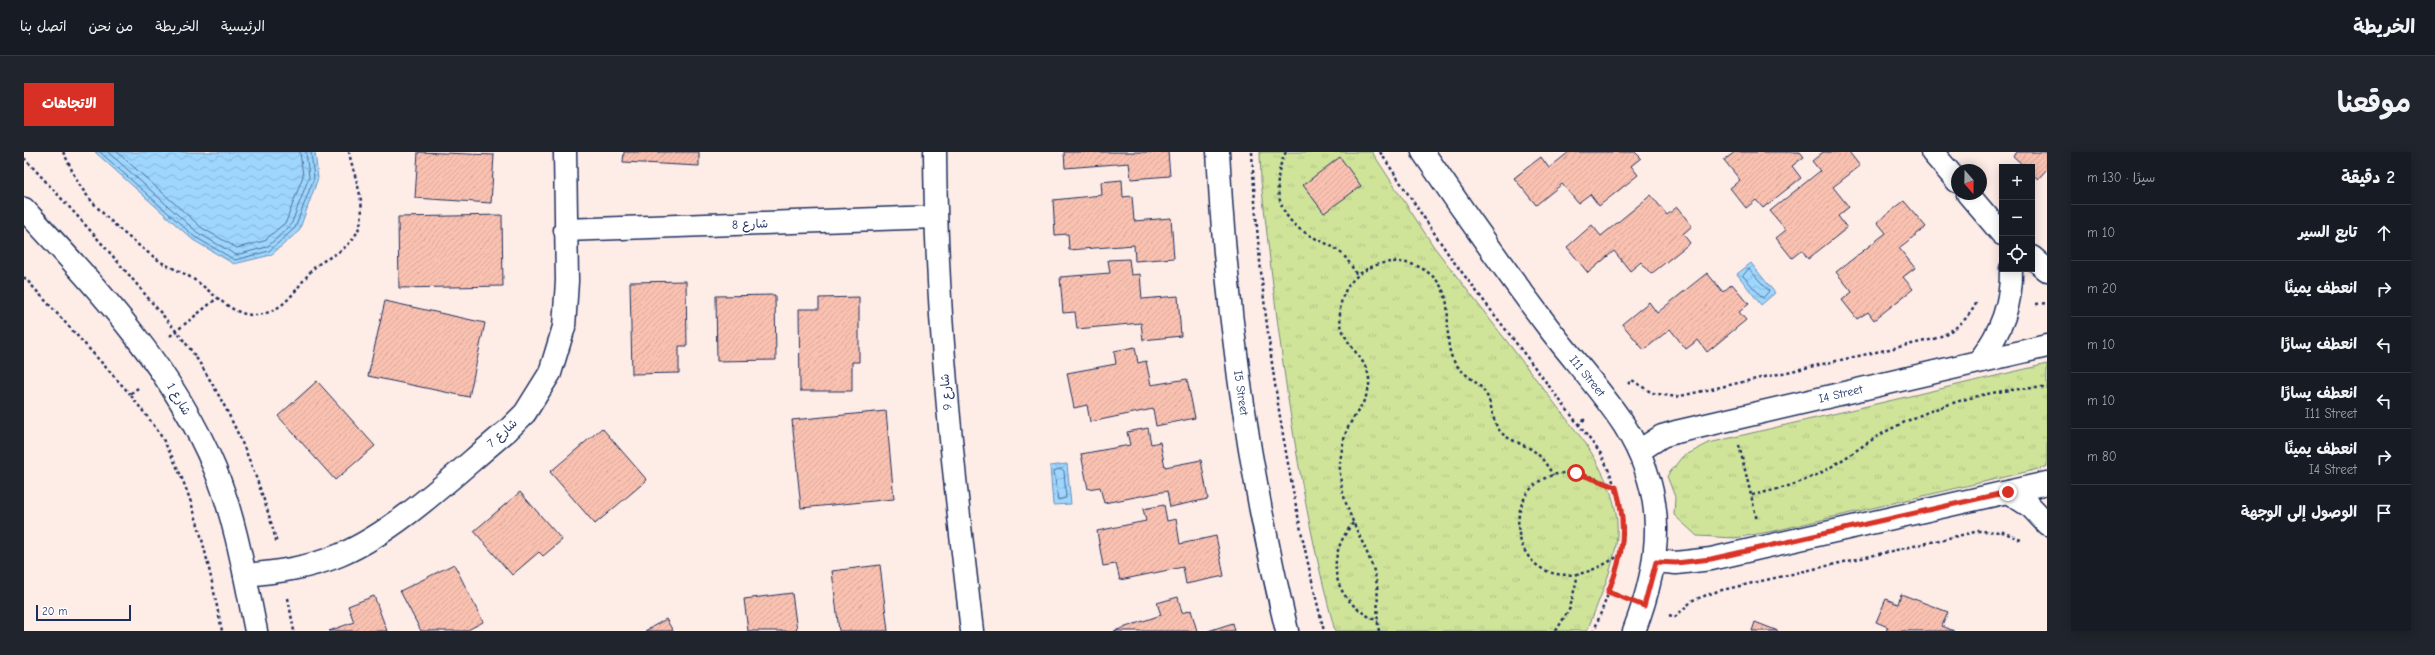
<!DOCTYPE html>
<html lang="ar">
<head>
<meta charset="utf-8">
<style>
	body { margin:0; font-family:"Comic Neue","Playpen Sans Arabic",sans-serif; background:#20242c; color:#f1f3f6; direction:rtl }
	.controls { position:absolute; right:12px; top:12px; display:grid; overflow:hidden; border-radius:0px; box-shadow:0 2px 10px #0003 }
	.controls button { width:36px; height:36px; display:grid; place-items:center; padding:0; border:0; border-bottom:1px solid #363941; background:#171b24; color:#f1f3f6; font:20px sans-serif }
	.compass { position:absolute; left:1927px; top:12px; width:36px; height:36px; border-radius:50%; background:#171b24; box-shadow:0 2px 10px #0003; rotate:160deg }
	.scale { position:absolute; left:12px; bottom:10px; width:95px; box-sizing:border-box; padding-left:4px; border:2px solid #1b2f5e; border-top:0; font-size:11px; line-height:14px; white-space:nowrap; color:#1b2f5e; -webkit-text-stroke:3px #fff; paint-order:stroke }
	.stop { position:absolute; width:12px; height:12px; margin:-9px; border:3px solid #d93025; border-radius:50%; background:#fff }
	.stop.end { background:#d93025; border-color:#fff; box-shadow:0 1px 4px #0008 }
	.list { margin:0; padding:0; list-style:none }
	h2 { display:flex; justify-content:space-between; align-items:center; height:52px; margin:0; padding:0 16px; font-size:17px }
	h2 small { font-size:13px; font-weight:400; color:#9ea1a6 }
	.list li { display:grid; grid-template-columns:26px 1fr auto; gap:12px; align-items:center; box-sizing:border-box; height:56px; padding:0 16px; border-top:1px solid #363941 }
	.list b { display:block; font-size:15px; white-space:nowrap }
	.list p { margin:0; font-size:13px; white-space:nowrap; color:#9ea1a6 }
	.list em { font-size:13px; font-style:normal; color:#9ea1a6 }
	.icon { flex:none; width:22px; height:22px; fill:none; stroke:currentColor; stroke-width:2; stroke-linecap:round; stroke-linejoin:round }
	.map { position:relative; flex:none; width:2023px; height:479px; overflow:hidden; direction:ltr; border-radius:0px }
	header { display:flex; align-items:center; gap:24px; box-sizing:border-box; height:56px; padding:0 20px; background:#171b24; border-bottom:1px solid #363941 }
	header strong { font-size:19px }
	nav { display:flex; gap:22px; margin-inline-start:auto; font-size:14px }
	.intro { display:flex; align-items:center; justify-content:space-between; box-sizing:border-box; height:96px; padding:0 24px }
	h1 { margin:0; font-size:28px }
	.button { padding:10px 18px; border-radius:0px; background:#d93025; color:#fff; font-size:14px; font-weight:700 }
	main { display:flex; gap:24px; padding:0 24px }
	aside { flex:1; background:#171b24; border-radius:0px; box-shadow:0 2px 10px #0003 }
	.map>svg:first-child { display:block }
	.park { fill:url(#park-tufts); stroke:#758a7c }
	.water { fill:url(#water-waves); stroke:#6a93bd }
	.lines { fill:none; stroke-linecap:round; stroke-linejoin:round }
	.shore { stroke:#4f729e; stroke-width:1 }
	.building { fill:url(#building-hatch); stroke:#1b2f5e }
	.minor-casing { stroke:#1b2f5e; stroke-width:25 }
	.path { stroke:#1b2f5e; stroke-width:2.5; stroke-dasharray:3 3; stroke-linecap:butt }
	.minor { stroke:#fff; stroke-width:22 }
	.route { stroke:#d93025; stroke-width:5 }
	.labels { text-anchor:middle; stroke-width:3; stroke-linejoin:round; paint-order:stroke }
	.street-label { font-size:12px; fill:#1b2f5e; stroke:#fff }
</style>
</head>
<body>
<header>
<strong>الخريطة</strong>
<nav><a>الرئيسية</a><a>الخريطة</a><a>من نحن</a><a>اتصل بنا</a></nav>
</header>
<div class="intro"><h1>موقعنا</h1><a class="button">الاتجاهات</a></div>
<main>
<aside>
<h2>2 دقيقة<small>سيرًا · 130 m</small></h2>
<ul class="list">
<li><svg class="icon" aria-label="ahead" viewBox="0 0 24 24"><path d="M12 20V5M6 11l6-6 6 6"/></svg><div><b>تابع السير</b></div><em>10 m</em></li>
<li><svg class="icon" aria-label="right" viewBox="0 0 24 24"><path d="M7 20v-9h11M14 6l5 5-5 5"/></svg><div><b>انعطف يمينًا</b></div><em>20 m</em></li>
<li><svg class="icon" aria-label="left" viewBox="0 0 24 24"><path d="M17 20v-9H6M10 6l-5 5 5 5"/></svg><div><b>انعطف يسارًا</b></div><em>10 m</em></li>
<li><svg class="icon" aria-label="left" viewBox="0 0 24 24"><path d="M17 20v-9H6M10 6l-5 5 5 5"/></svg><div><b>انعطف يسارًا</b><p>I11 Street</p></div><em>10 m</em></li>
<li><svg class="icon" aria-label="right" viewBox="0 0 24 24"><path d="M7 20v-9h11M14 6l5 5-5 5"/></svg><div><b>انعطف يمينًا</b><p>I4 Street</p></div><em>80 m</em></li>
<li><svg class="icon" aria-label="arrive" viewBox="0 0 24 24"><path d="M6 21V4h12l-3 4 3 4H6"/></svg><div><b>الوصول إلى الوجهة</b></div></li>
</ul>
</aside>
<div class="map">
<svg width="2023" height="479" viewBox="0 0 2023 479">
	<defs>
		<pattern id="park-tufts" width="24" height="20" patternUnits="userSpaceOnUse"><rect width="24" height="20" fill="#cfe499"/><path d="M3 7l-1-3M5 7V3M7 7l1-3M15 17l-1-3M17 17v-4M19 17l1-3" fill="none" stroke="#b1c486"/></pattern>
		<pattern id="water-waves" width="16" height="10" patternUnits="userSpaceOnUse"><rect width="16" height="10" fill="#9ed6fd"/><path d="M0 5q4-4 8 0t8 0" fill="none" stroke="#88b8db"/></pattern>
		<pattern id="building-hatch" width="6" height="6" patternUnits="userSpaceOnUse"><rect width="6" height="6" fill="#fac1b0"/><path d="M-1 1l2-2M0 6l6-6M5 7l2-2" fill="none" stroke="#d6a69a"/></pattern>
	</defs>
	<rect width="100%" height="100%" fill="#feece7"/>
	<filter id="ink" filterUnits="userSpaceOnUse"><feTurbulence type="fractalNoise" baseFrequency=".025" numOctaves="2"/><feDisplacementMap in="SourceGraphic" scale="8" xChannelSelector="R" yChannelSelector="G"/><feConvolveMatrix kernelMatrix="1 2 1 2 8 2 1 2 1" color-interpolation-filters="sRGB"/></filter>
	<g filter="url(#ink)">
		<!-- park -->
		<path class="park" d="M 1236,0 L 1348,0 L 1410,95 L 1562,292 C 1612,371 1594,399 1563,479 L 1311,479 C 1271,332 1254,180 1237,29 Z
			M 2023,212 L 2023,315 L 1750,379 L 1711,386 L 1673,384 L 1650,363 L 1651,345 L 1643,324 L 1658,305 L 1685,291 Z"/>
		<!-- water -->
		<path class="water" d="M 71,0 L 291,0 L 294,26 L 275,79 L 247,103 L 210,112 L 169,88 Z
			M 1727,111 L 1751,141 L 1737,153 L 1713,122 Z
			M 1043,312 L 1047,352 L 1029,353 L 1026,314 Z"/>
		<g class="lines">
			<!-- shore -->
			<path class="shore" d="M 76,0 L 171,85 L 211,108 L 245,99 L 271,76 L 290,26 L 287,0
				M 84,0 L 174,81 L 212,103 L 243,95 L 267,73 L 285,25 L 282,0
				M 93,0 L 178,76 L 213,96 L 240,89 L 262,70 L 279,24 L 276,0
				M 1725,117 L 1745,139 L 1739,146 L 1719,124 Z
				M 1038,317 L 1040,319 L 1042,346 L 1034,348 L 1030,319 Z"/>
		</g>
		<!-- building -->
		<path class="building" d="M 394,0 L 470,3 L 467,51 L 391,46 Z
			M 600,0 L 675,0 L 675,14 L 599,10 Z
			M 1040,0 L 1144,0 L 1146,24 L 1107,27 L 1105,11 L 1041,16 Z
			M 1545,0 L 1611,0 L 1617,6 L 1607,14 L 1614,23 L 1575,54 L 1566,42 L 1554,51 L 1538,32 L 1512,53 L 1490,26 L 1517,5 L 1525,16 Z
			M 1711,0 L 1776,0 L 1780,5 L 1768,14 L 1777,26 L 1739,56 L 1732,48 L 1722,56 L 1706,36 L 1716,28 L 1700,8 Z
			M 1799,0 L 1825,0 L 1836,14 L 1809,35 L 1825,55 L 1814,64 L 1823,76 L 1784,107 L 1778,98 L 1768,106 L 1752,86 L 1762,78 L 1746,59 L 1796,19 L 1788,9 Z
			M 1992,0 L 2023,0 L 2023,17 L 2014,27 L 2008,22 L 2008,15 L 2001,15 L 1989,4 Z
			M 1316,5 L 1337,34 L 1300,61 L 1279,33 Z
			M 1098,28 L 1099,45 L 1108,44 L 1110,69 L 1147,66 L 1150,106 L 1111,109 L 1110,93 L 1045,98 L 1044,82 L 1031,83 L 1029,48 L 1078,43 L 1077,30 Z
			M 1627,43 L 1643,63 L 1653,55 L 1668,74 L 1659,82 L 1666,91 L 1627,122 L 1617,110 L 1606,119 L 1590,99 L 1564,121 L 1543,95 L 1568,73 L 1577,84 Z
			M 1880,49 L 1902,75 L 1875,96 L 1891,116 L 1879,125 L 1889,137 L 1850,168 L 1844,160 L 1833,167 L 1818,148 L 1828,140 L 1812,120 L 1862,81 L 1853,70 Z
			M 478,63 L 479,134 L 375,136 L 374,65 Z
			M 1105,107 L 1107,123 L 1116,122 L 1118,147 L 1154,144 L 1157,184 L 1119,188 L 1117,171 L 1053,177 L 1051,160 L 1039,161 L 1036,125 L 1086,121 L 1084,108 Z
			M 1683,121 L 1699,140 L 1708,132 L 1725,152 L 1715,160 L 1722,168 L 1683,200 L 1674,188 L 1662,197 L 1646,177 L 1620,198 L 1598,172 L 1625,150 L 1633,161 Z
			M 662,129 L 663,194 L 655,194 L 655,221 L 608,222 L 606,130 Z
			M 751,143 L 752,208 L 693,209 L 692,144 Z
			M 835,145 L 835,210 L 828,210 L 828,239 L 776,239 L 775,157 L 795,157 L 795,146 Z
			M 361,149 L 461,171 L 445,245 L 344,224 Z
			M 1111,195 L 1114,211 L 1122,209 L 1127,233 L 1163,227 L 1171,266 L 1132,274 L 1129,257 L 1066,270 L 1063,253 L 1050,256 L 1043,221 L 1092,212 L 1090,199 Z
			M 293,229 L 351,294 L 311,328 L 254,264 Z
			M 862,259 L 870,347 L 777,356 L 768,268 Z
			M 578,276 L 623,328 L 571,372 L 526,320 Z
			M 1124,276 L 1127,292 L 1136,290 L 1141,315 L 1177,308 L 1184,347 L 1146,355 L 1143,339 L 1080,351 L 1076,335 L 1064,337 L 1057,302 L 1106,293 L 1103,280 Z
			M 496,340 L 538,388 L 519,404 L 515,400 L 488,423 L 450,379 Z
			M 1140,353 L 1143,369 L 1152,367 L 1156,392 L 1192,384 L 1200,424 L 1162,432 L 1159,415 L 1096,428 L 1092,412 L 1079,414 L 1073,379 L 1122,369 L 1119,357 Z
			M 430,412 L 459,470 L 442,479 L 397,479 L 376,439 Z
			M 856,413 L 864,479 L 815,479 L 808,419 Z
			M 768,441 L 773,479 L 724,479 L 720,447 Z
			M 1877,442 L 1924,460 L 1918,474 L 1930,479 L 1862,479 L 1864,475 L 1852,470 L 1862,447 L 1874,452 Z
			M 350,444 L 363,479 L 305,479 L 330,470 L 324,454 Z
			M 1154,445 L 1158,461 L 1167,458 L 1173,479 L 1090,479 L 1137,463 L 1133,451 Z
			M 642,467 L 649,479 L 621,479 Z
			M 1731,470 L 1754,479 L 1728,479 Z
			M 1209,471 L 1211,479 L 1184,479 Z"/>
		<g class="lines">
			<defs>
				<g id="minor">
					<path d="M 911,0 C 912,163 929,318 948,479"/>
					<path id="s1" d="M 1194,0 C 1202,162 1225,322 1263,479"/>
					<path id="s2" d="M 1399,0 C 1439,59 1481,118 1524,175 C 1549,208 1578,239 1600,273 C 1644,343 1638,406 1610,479"/>
					<path d="M 1908,0 L 1933,29"/>
					<path d="M 1944,42 L 1978,82"/>
					<path d="M 0,57 C 74,137 149,216 191,317 C 212,369 221,425 232,479"/>
					<path d="M 541,78 L 912,65"/>
					<path d="M 2008,105 L 2023,118"/>
					<path d="M 1956,208 C 1977,180 1988,152 1987,117"/>
					<path id="s3" d="M 1615,299 L 1638,284 L 1652,280 L 2023,194"/>
					<path d="M 1984,340 L 2007,355 L 2023,372"/>
					<path d="M 1631,409 L 1652,411 L 1687,407 L 2023,331"/>
					<path d="M 221,423 C 253,420 285,416 316,403 C 375,378 434,319 484,278 L 501,261 L 526,221 L 540,175 L 543,129 L 541,0"/>
				</g>
			</defs>
			<!-- minor casing -->
			<use href="#minor" class="minor-casing"/>
			<!-- path -->
			<path class="path" d="M 39,0 C 46,12 50,26 59,38 C 77,63 111,92 137,110 C 147,116 159,120 169,127 C 192,141 213,173 245,160 C 267,152 276,129 292,114 C 301,107 312,103 320,96 C 353,69 331,32 325,0
				M 1228,0 C 1236,161 1261,323 1300,479
				M 1262,0 C 1248,26 1251,60 1277,78 C 1304,96 1316,90 1333,124
				M 1356,0 L 1427,106 L 1577,302 C 1615,379 1598,404 1570,479
				M 0,6 C 41,50 82,95 120,141 C 138,163 158,184 173,207 C 210,264 236,327 253,392
				M 0,125 L 106,242
				M 2012,152 L 2023,151
				M 146,184 L 192,147
				M 1604,232 L 1608,228 L 1628,241 L 1652,245 L 1910,187 C 1930,179 1943,169 1953,150
				M 114,236 L 106,242 C 118,259 134,276 143,295 C 174,352 185,416 198,479
				M 1554,273 L 1561,267
				M 1715,293 L 1733,368
				M 1591,335 C 1579,330 1564,322 1551,321 C 1473,315 1477,434 1553,422 C 1569,420 1584,410 1598,402
				M 1728,343 C 1757,337 1784,330 1810,313 C 1827,303 1843,290 1861,280 C 1910,254 1967,235 2023,236
				M 1329,371 C 1298,409 1310,450 1354,469
				M 1584,440 L 1594,443
				M 264,446 L 270,479
				M 1645,463 L 1651,465 L 1669,448 L 1694,439 L 1955,379 L 1979,380 L 1999,389
				M 1355,479 C 1351,458 1357,443 1350,419 C 1338,383 1314,351 1316,311 C 1317,302 1319,291 1321,283 C 1327,264 1347,248 1345,227 C 1343,204 1317,194 1316,164 C 1314,117 1372,94 1406,122 C 1434,145 1418,175 1427,203 C 1433,221 1453,227 1462,242 C 1469,253 1467,268 1476,279 C 1482,287 1494,290 1503,295 C 1516,301 1522,312 1529,323
				M 1532,479 L 1546,456 L 1554,422"/>
			<!-- minor -->
			<use href="#minor" class="minor"/>
		</g>
	</g>
	<g class="lines" filter="url(#ink)">
		<!-- route -->
		<path class="route" d="M 1552,321 L 1592,335 C 1603,373 1600,404 1584,440 L 1620,454 L 1632,410 L 1652,411 L 1687,407 L 1984,340"/>
	</g>
	<g class="labels">
		<!-- street labels -->
		<g class="street-label">
			<text transform="translate(726 72) rotate(-2)" y="4">شارع 8</text>
			<text dy="4" stroke="none"><textPath href="#s2" startOffset="278">I11 Street</textPath></text>
			<text transform="translate(922 240) rotate(-95)" y="4">شارع 9</text>
			<text dy="4" stroke="none"><textPath href="#s1" startOffset="242">I5 Street</textPath></text>
			<text dy="4" stroke="none"><textPath href="#s3" startOffset="211">I4 Street</textPath></text>
			<text transform="translate(155 247) rotate(60)" y="4">شارع 1</text>
			<text transform="translate(478 281) rotate(-42)" y="4">شارع 7</text>
		</g>
	</g>
</svg>
<div class="controls">
<button>+</button>
<button>−</button>
<button><svg class="icon" aria-label="locate" viewBox="0 0 24 24"><circle cx="12" cy="12" r="6"/><path d="M12 2v4M12 18v4M2 12h4M18 12h4"/></svg></button>
</div>
<svg class="compass" viewBox="-18 -18 36 36"><path d="M0-13l5 13h-10z" fill="#e53935"/><path d="M0 13l5-13h-10z" fill="#9ea1a6"/></svg>
<div class="scale">20 m</div>
<div class="stop" style="left:1552px;top:321px"></div>
<div class="stop end" style="left:1984px;top:340px"></div>
</div>
</main>
</body>
</html>
